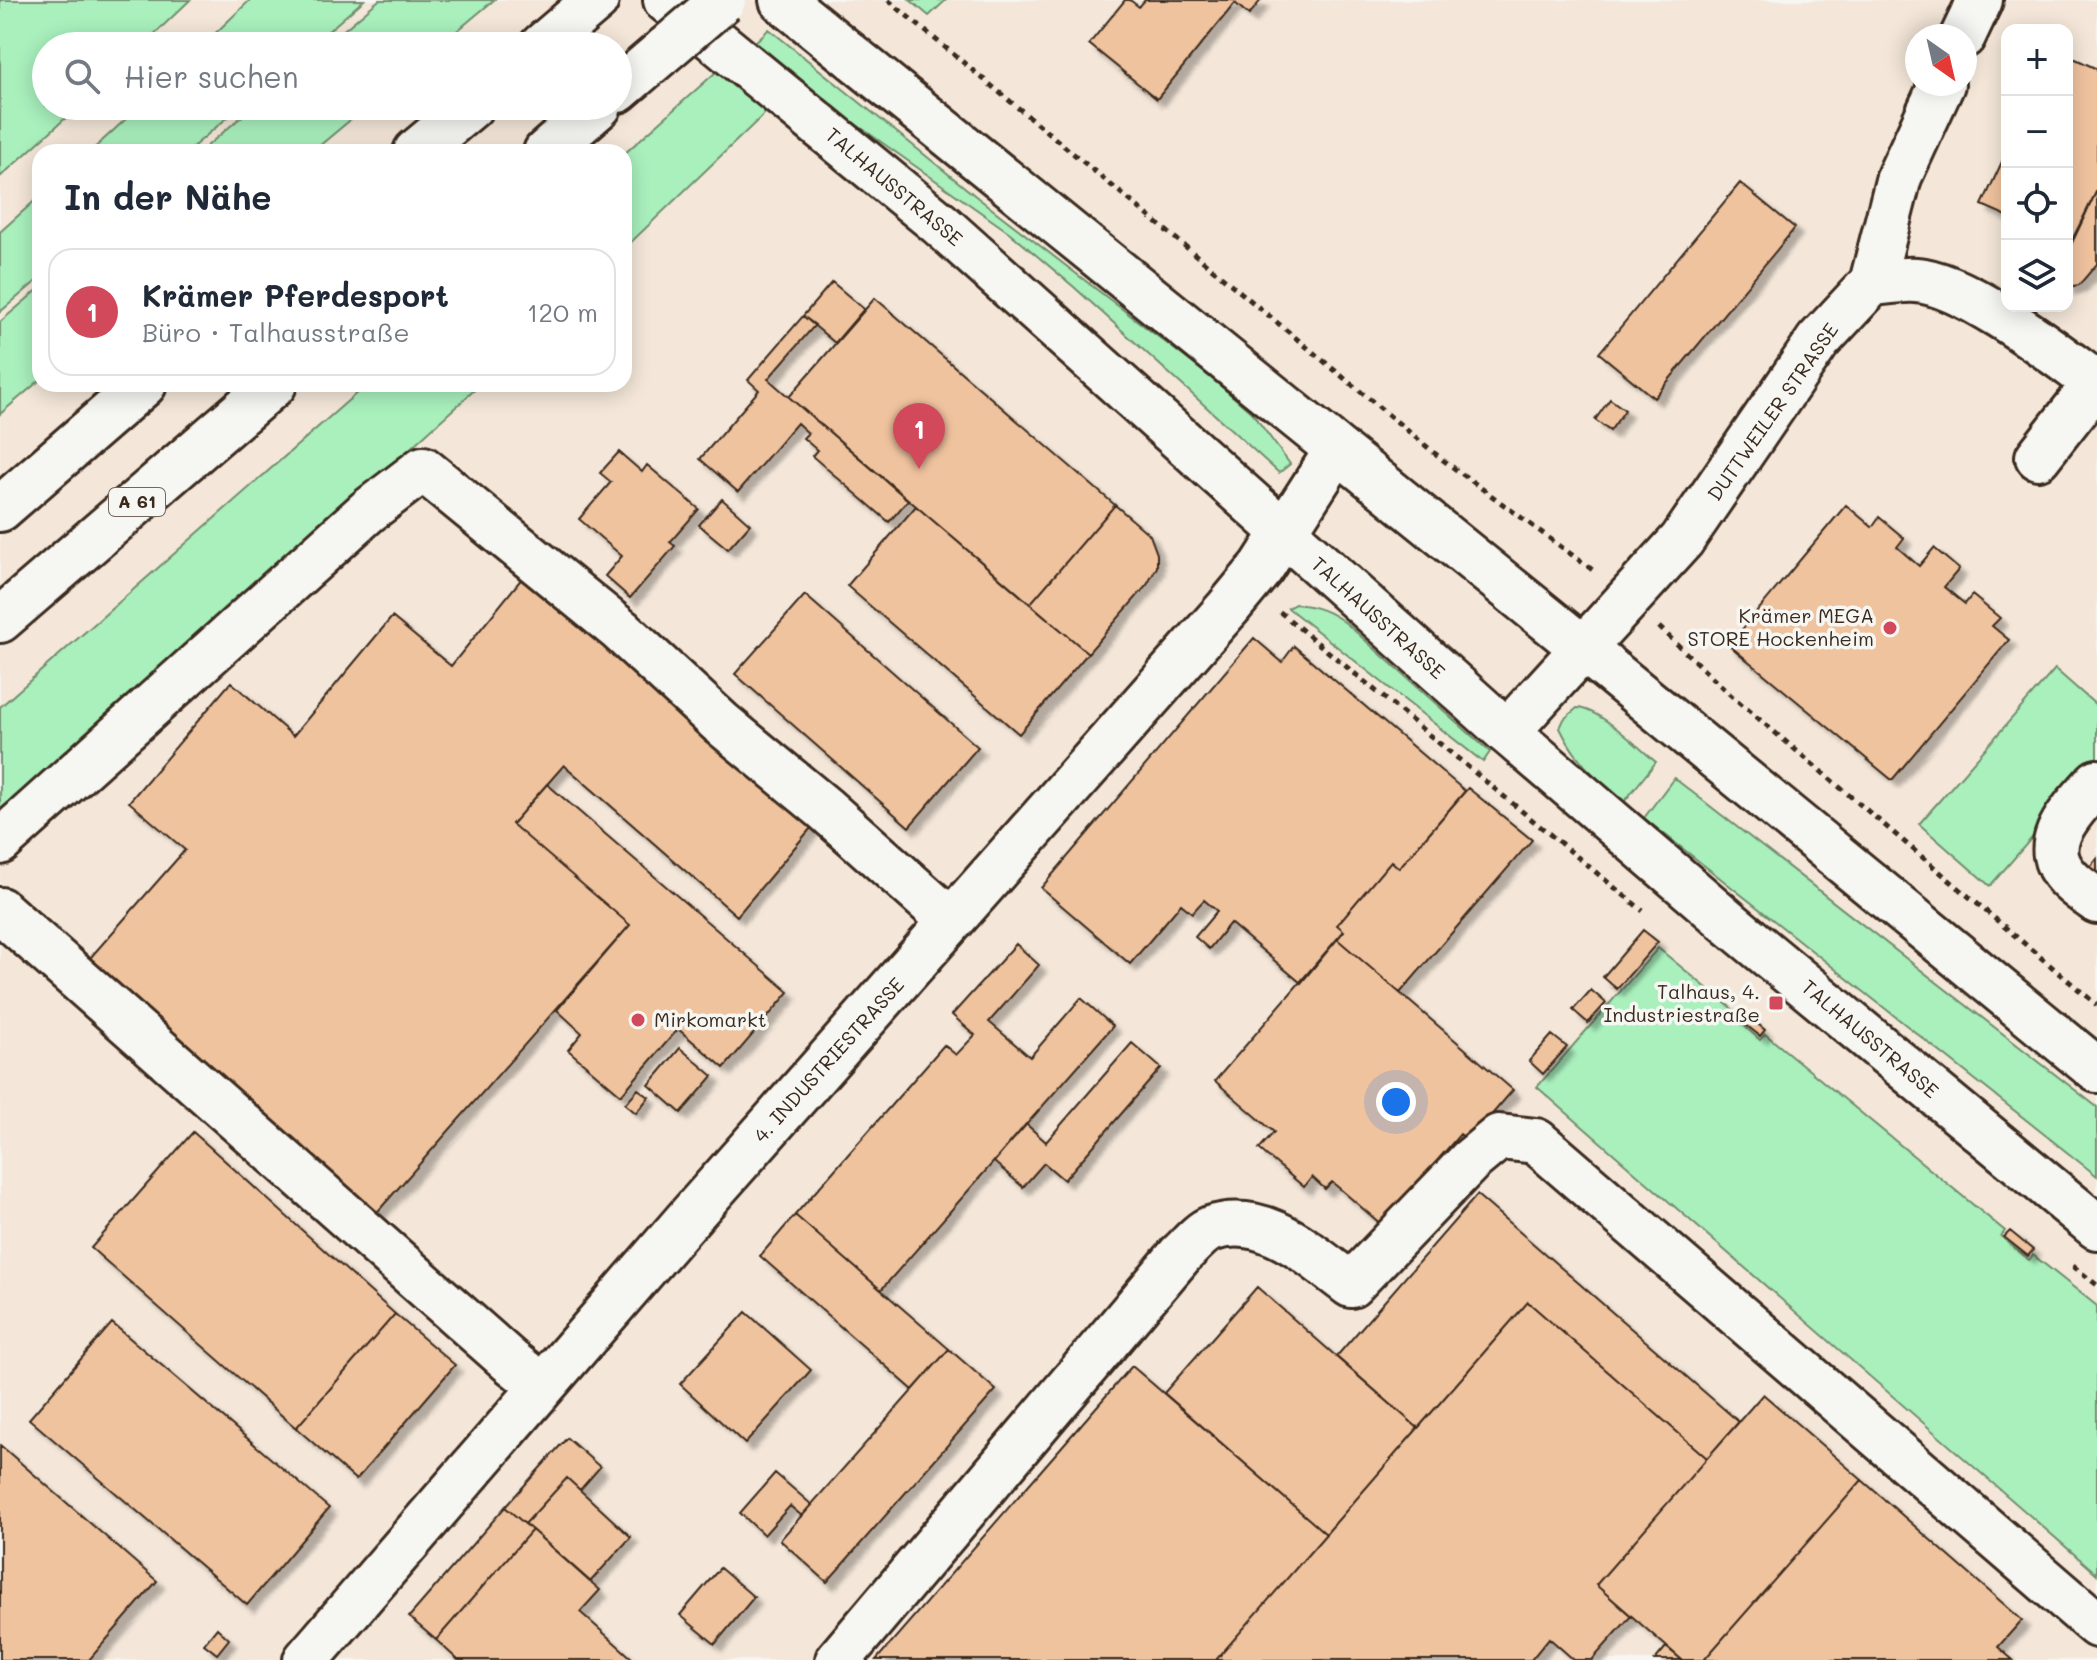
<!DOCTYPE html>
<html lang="de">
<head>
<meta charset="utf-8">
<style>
	body { margin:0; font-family:Mali,sans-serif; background:#f6f6f7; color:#1f2937 }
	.controls { position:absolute; right:24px; top:24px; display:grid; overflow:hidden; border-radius:16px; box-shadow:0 4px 20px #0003 }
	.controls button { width:72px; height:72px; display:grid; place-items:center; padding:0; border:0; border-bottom:2px solid #e0e1e3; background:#fff; color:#1f2937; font:40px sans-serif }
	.compass { position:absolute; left:1905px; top:24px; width:72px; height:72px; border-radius:50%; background:#fff; box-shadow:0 4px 20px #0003; rotate:146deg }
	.you { position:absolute; left:1396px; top:1102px; width:28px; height:28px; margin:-20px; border:6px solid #fff; border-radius:50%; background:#1a73e8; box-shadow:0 0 0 12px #1a73e833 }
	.badge { display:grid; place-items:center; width:52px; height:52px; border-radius:50%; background:#d1495b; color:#fff; font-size:26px; font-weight:700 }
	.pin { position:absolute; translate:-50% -66px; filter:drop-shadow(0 2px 4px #0008) }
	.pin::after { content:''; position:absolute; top:42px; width:28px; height:24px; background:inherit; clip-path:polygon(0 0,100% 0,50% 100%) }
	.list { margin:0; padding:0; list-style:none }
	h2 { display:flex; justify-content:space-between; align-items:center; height:104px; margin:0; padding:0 32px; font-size:34px }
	h2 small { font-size:26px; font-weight:400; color:#747a83 }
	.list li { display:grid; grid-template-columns:52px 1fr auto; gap:24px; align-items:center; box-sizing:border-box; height:128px; margin:0 16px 16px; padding:0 16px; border:2px solid #e0e1e3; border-radius:24px }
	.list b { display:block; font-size:30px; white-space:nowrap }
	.list p { margin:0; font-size:26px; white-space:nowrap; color:#747a83 }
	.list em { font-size:26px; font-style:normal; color:#747a83 }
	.icon { flex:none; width:44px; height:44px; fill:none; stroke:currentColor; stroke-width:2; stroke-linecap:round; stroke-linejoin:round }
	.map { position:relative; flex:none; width:2097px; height:1660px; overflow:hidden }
	.search { position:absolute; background:#fff; box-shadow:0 4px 20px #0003; left:32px; top:32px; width:600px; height:88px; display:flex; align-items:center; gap:20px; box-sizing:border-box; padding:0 28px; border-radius:44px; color:#747a83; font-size:30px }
	.panel { position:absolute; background:#fff; box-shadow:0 4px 20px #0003; left:32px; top:144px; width:600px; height:248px; border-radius:24px }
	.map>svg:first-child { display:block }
	.built { fill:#f4e7d9; fill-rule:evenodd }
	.green { fill:#a9f0bd; stroke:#728d6e; stroke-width:2 }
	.building { fill:#f0c39f; stroke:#3b2a1e; stroke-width:2; filter:url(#shadow) }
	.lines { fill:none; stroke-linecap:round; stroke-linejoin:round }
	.minor-casing { stroke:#3b2a1e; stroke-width:50 }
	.major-casing { stroke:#3b2a1e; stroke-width:50 }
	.highway-casing { stroke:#3b2a1e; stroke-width:50 }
	.path { stroke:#3b2a1e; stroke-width:5; stroke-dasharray:6 6; stroke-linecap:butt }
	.minor { stroke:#f6f6f2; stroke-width:44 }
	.major { stroke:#f6f6f2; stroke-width:44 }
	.highway { stroke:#f6f6f2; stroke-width:44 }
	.highway-bridge-casing { stroke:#3b2a1e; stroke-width:50; stroke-linecap:butt }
	.highway-bridge { stroke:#f6f6f2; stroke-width:44 }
	.poi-dot { fill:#d1495b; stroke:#f6f6f2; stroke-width:3 }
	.labels { text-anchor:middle; stroke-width:7; stroke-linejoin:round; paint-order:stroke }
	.shield { fill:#f6f6f2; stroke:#73675e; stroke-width:2 }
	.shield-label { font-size:18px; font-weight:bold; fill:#3b2a1e }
	.street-label { font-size:20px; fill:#3b2a1e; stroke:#f6f6f2 }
	.poi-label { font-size:20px; fill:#3b2a1e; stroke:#f6f6f2; text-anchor:end }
</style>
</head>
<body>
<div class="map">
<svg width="2097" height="1660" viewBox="0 0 2097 1660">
	<defs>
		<filter id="shadow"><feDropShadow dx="7" dy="7" stdDeviation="2" flood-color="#0004"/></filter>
	</defs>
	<rect width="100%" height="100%" fill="#f6f6f2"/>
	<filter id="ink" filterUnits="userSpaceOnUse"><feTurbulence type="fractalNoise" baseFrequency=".0125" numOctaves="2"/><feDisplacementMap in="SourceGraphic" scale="16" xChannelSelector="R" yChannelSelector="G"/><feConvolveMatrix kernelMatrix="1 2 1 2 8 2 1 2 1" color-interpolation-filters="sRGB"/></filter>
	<g filter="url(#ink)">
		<!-- built -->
		<path class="built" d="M 0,0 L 2097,0 L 2097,1660 L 0,1660 ZM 2007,30 L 2067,30 L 2067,306 L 2007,306 ZM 1917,36 L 1965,36 L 1965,84 L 1917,84 ZM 46,46 L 618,46 L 618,106 L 46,106 ZM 40,152 L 624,152 L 624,384 L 40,384 Z"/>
		<!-- green -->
		<path class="green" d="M 0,0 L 190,0 L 142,46 L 46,46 L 46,106 L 79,106 L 0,177 Z
			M 250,0 L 364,0 L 311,46 L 202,46 Z
			M 379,0 L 494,0 L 439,46 L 325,46 Z
			M 910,0 L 946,0 L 929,16 Z
			M 769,29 L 978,198 L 1209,376 L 1252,413 L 1290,464 L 1279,473 L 1074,287 L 1010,233 L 833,108 L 752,45 Z
			M 734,56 L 784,95 L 624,249 L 624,154 Z
			M 140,106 L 241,106 L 187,152 L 90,152 Z
			M 254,106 L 367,106 L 312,152 L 200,152 Z
			M 40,196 L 40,278 L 0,312 L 0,232 Z
			M 40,288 L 40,380 L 0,414 L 0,322 Z
			M 367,384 L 481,384 L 0,820 L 0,707 Z
			M 1295,604 C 1316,606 1330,611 1347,624 L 1490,752 L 1483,762 L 1288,608 Z
			M 2055,669 L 2097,706 L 2097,763 L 1990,886 L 1919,824 Z
			M 1577,708 C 1600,709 1638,747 1656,762 L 1624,802 C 1598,782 1574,758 1560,728 L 1564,719 Z
			M 1674,778 L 2097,1107 L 2097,1176 L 1644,818 Z
			M 1658,948 L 1736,1012 L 1733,1016 L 1760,1040 L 1765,1034 L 2005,1231 L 2001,1236 L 2029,1260 L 2033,1255 L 2097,1306 L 2097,1574 L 1537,1087 Z"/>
		<!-- building -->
		<path class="building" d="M 1125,0 L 1130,0 L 1139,7 L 1145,0 L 1261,0 L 1249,15 L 1235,3 L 1157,99 L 1089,44 Z
			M 2067,55 L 2097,69 L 2097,190 L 2071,245 L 2067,243 Z
			M 2007,151 L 2007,216 L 1982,205 Z
			M 1740,183 L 1795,228 L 1654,398 L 1599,353 Z
			M 2097,190 L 2097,264 L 2079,285 L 2067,287 L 2067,250 Z
			M 832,282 L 864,309 L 835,343 L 803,316 Z
			M 875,298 L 1115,505 L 1030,604 L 789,397 Z
			M 803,316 L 815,325 L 768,379 L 908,500 L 889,522 L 812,456 L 817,450 L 803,438 L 808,433 L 797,423 L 738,492 L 700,459 L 759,390 L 748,380 Z
			M 1610,399 L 1625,410 L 1610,431 L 1595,420 Z
			M 619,452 L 642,472 L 647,465 L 699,509 L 670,542 L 675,546 L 630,598 L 605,576 L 622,556 L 579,519 L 611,482 L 600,473 Z
			M 722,499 L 750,524 L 728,549 L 699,525 Z
			M 1115,505 L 1150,535 L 1157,554 L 1157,567 L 1147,585 L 1088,653 L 1030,604 Z
			M 1846,505 L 1872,527 L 1879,517 L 1904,538 L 1897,547 L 1919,566 L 1934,548 L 1959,569 L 1944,587 L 1965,604 L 1972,595 L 2000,618 L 1992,626 L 2009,640 L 1892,780 L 1729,645 Z
			M 916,506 L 1088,653 L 1019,734 L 847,586 Z
			M 527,572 L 816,822 L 737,916 L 564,765 L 512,824 L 630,925 L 372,1218 L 83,966 L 185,850 L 129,802 L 231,682 L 293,736 L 392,617 L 451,666 Z
			M 805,595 L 978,747 L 909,827 L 735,674 Z
			M 1254,638 L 1282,662 L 1294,646 L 1465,791 L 1399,868 L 1391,861 L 1337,925 L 1344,931 L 1301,983 L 1230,923 L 1209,949 L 1195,937 L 1217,911 L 1204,900 L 1192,913 L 1181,904 L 1130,964 L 1041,888 Z
			M 547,784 L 789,992 L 724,1068 L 678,1029 L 621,1095 L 568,1050 L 582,1033 L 557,1010 L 630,925 L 512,824 Z
			M 1468,788 L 1532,840 L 1400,993 L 1337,939 L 1344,931 L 1337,925 L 1391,861 L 1399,868 Z
			M 2097,858 L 2097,878 L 2087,870 Z
			M 1643,930 L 1658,942 L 1617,989 L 1603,977 Z
			M 1337,939 L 1513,1090 L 1469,1141 L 1460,1134 L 1382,1225 L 1332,1182 L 1325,1189 L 1312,1177 L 1304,1187 L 1259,1149 L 1274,1132 L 1215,1081 Z
			M 1016,944 L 1039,965 L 989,1022 L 1030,1057 L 1081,998 L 1113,1026 L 881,1290 L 795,1215 L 944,1045 L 956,1055 L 975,1035 L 952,1015 Z
			M 1591,990 L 1606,1003 L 1588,1023 L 1573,1010 Z
			M 1742,1011 L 1765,1030 L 1760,1036 L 1736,1017 Z
			M 1552,1035 L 1567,1047 L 1543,1074 L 1529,1061 Z
			M 1132,1043 L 1161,1068 L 1064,1180 L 1044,1163 L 1023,1187 L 994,1162 L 1026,1124 L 1046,1142 Z
			M 680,1048 L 713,1076 L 681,1113 L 649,1085 Z
			M 638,1089 L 649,1097 L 636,1113 L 625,1104 Z
			M 193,1132 L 395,1314 L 296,1428 L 91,1248 Z
			M 1477,1195 L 1739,1422 L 1707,1458 L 1528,1302 L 1418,1428 L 1336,1357 Z
			M 795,1215 L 949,1349 L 913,1390 L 760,1256 Z
			M 2010,1231 L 2033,1250 L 2028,1256 L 2004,1237 Z
			M 1257,1287 L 1418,1428 L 1326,1534 L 1164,1393 Z
			M 1528,1302 L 1707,1458 L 1596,1585 L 1631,1616 L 1592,1660 L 1574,1660 L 1549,1638 L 1531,1660 L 1216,1660 Z
			M 746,1312 L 811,1370 L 745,1444 L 680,1384 Z
			M 395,1314 L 455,1365 L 356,1480 L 296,1428 Z
			M 112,1323 L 329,1508 L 247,1605 L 29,1419 Z
			M 949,1349 L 996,1390 L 827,1582 L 780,1540 Z
			M 1132,1366 L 1326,1534 L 1216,1660 L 876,1660 Z
			M 1763,1394 L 1862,1480 L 1704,1660 L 1682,1660 L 1596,1585 Z
			M 567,1438 L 600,1467 L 580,1490 L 567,1478 L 525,1524 L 505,1507 Z
			M 0,1445 L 157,1581 L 89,1660 L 0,1660 Z
			M 775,1473 L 812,1505 L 802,1516 L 790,1506 L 764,1535 L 740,1513 Z
			M 567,1478 L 631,1537 L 590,1582 L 525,1524 Z
			M 1862,1480 L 2022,1620 L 1998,1647 L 2013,1660 L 1704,1660 Z
			M 505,1507 L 532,1530 L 436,1640 L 409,1617 Z
			M 532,1530 L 600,1590 L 580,1612 L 634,1660 L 458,1660 L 436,1640 Z
			M 720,1568 L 754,1597 L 715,1644 L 680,1615 Z
			M 217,1628 L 229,1639 L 217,1654 L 204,1644 Z
			M 1666,1647 L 1682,1660 L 1655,1660 Z"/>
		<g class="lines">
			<defs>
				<path id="minor" d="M 1963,36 L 1980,0
					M 1872,283 L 1899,177 L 1942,84
					M 2038,457 L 2096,383
					M 1507,732 L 1682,540 L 1818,341 L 1872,283 C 1886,282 1902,279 1916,280 C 1965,283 2056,354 2097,384
					M 2097,782 C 2075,808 2035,843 2068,878 C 2076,887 2088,894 2097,901
					M 0,842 L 368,511 L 423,469 L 620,630 L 721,723 L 824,808 L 951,921
					M 0,910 L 510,1361 L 542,1386
					M 306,1660 L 692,1214 L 1228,608 L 1262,567 L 1337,450
					M 838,1660 L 1181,1254 C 1189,1247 1200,1233 1210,1229 C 1265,1210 1310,1255 1351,1285 L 1470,1161 L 1499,1137 L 1536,1141 L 2097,1625"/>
				<path id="major" d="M 666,0 L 940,224 L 1507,732 L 1732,925 L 2097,1227
					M 782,0 L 1584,649 L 2097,1070"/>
				<path id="highway" d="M 542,46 L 596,0
					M 618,90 L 667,48
					M 416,152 L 471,106
					M 546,152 L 599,106
					M 0,509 L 144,384
					M 0,620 L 274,384"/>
			</defs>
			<!-- minor casing -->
			<use href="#minor" class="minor-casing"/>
			<!-- major casing -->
			<use href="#major" class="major-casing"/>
			<!-- highway casing -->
			<use href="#highway" class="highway-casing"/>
			<!-- path -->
			<path class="path" d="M 888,0 L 1443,460 L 1594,571
				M 1280,612 L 1643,911
				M 1659,627 L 1726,691 L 2097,1005
				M 2073,1266 L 2097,1285"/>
			<!-- minor -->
			<use href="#minor" class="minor"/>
			<!-- major -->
			<use href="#major" class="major"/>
			<!-- highway -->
			<use href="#highway" class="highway"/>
			<defs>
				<path id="highway-bridge" d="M 667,48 L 723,0"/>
			</defs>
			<!-- highway-bridge casing -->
			<use href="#highway-bridge" class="highway-bridge-casing"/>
			<!-- highway-bridge -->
			<use href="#highway-bridge" class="highway-bridge"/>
		</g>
	</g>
	<!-- markers -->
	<g class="poi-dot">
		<circle cx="1890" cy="628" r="8"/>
		<rect x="1768" y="995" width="16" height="16" rx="4"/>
		<circle cx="638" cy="1020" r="8"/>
	</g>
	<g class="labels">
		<!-- shield labels -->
		<rect class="shield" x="109" y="488" width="56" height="28" rx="6"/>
		<g class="shield-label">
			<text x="137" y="508">A 61</text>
		</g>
		<!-- street labels -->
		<g class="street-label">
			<text transform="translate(894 187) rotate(40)" y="7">TALHAUSSTRASSE</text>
			<text transform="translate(1773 412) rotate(-55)" y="7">DUTTWEILER STRASSE</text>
			<text transform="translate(1378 618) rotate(42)" y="7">TALHAUSSTRASSE</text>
			<text transform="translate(1870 1039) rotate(40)" y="7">TALHAUSSTRASSE</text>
			<text transform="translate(829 1060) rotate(-48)" y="7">4. INDUSTRIESTRASSE</text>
		</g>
		<!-- poi labels -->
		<g class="poi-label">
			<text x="1874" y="623">Krämer MEGA<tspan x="1874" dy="23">STORE Hockenheim</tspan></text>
			<text x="1760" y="999">Talhaus, 4.<tspan x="1760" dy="23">Industriestraße</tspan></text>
			<text x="654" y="1027" text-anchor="start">Mirkomarkt</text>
		</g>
	</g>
</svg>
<div class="controls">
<button>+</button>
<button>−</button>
<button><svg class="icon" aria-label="locate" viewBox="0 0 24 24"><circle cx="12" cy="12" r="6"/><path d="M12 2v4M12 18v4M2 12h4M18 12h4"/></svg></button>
<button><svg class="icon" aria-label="layers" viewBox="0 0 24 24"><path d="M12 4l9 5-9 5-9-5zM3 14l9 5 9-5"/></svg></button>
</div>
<svg class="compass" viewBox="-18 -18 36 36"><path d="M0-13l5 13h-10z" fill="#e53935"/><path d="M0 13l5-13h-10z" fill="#747a83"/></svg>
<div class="you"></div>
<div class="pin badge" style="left:919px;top:469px">1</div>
<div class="search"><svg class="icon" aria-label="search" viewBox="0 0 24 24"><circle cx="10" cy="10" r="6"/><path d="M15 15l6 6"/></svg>Hier suchen</div>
<section class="panel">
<h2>In der Nähe<small></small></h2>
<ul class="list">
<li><span class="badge">1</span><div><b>Krämer Pferdesport</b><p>Büro · Talhausstraße</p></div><em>120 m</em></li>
</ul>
</section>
</div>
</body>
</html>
